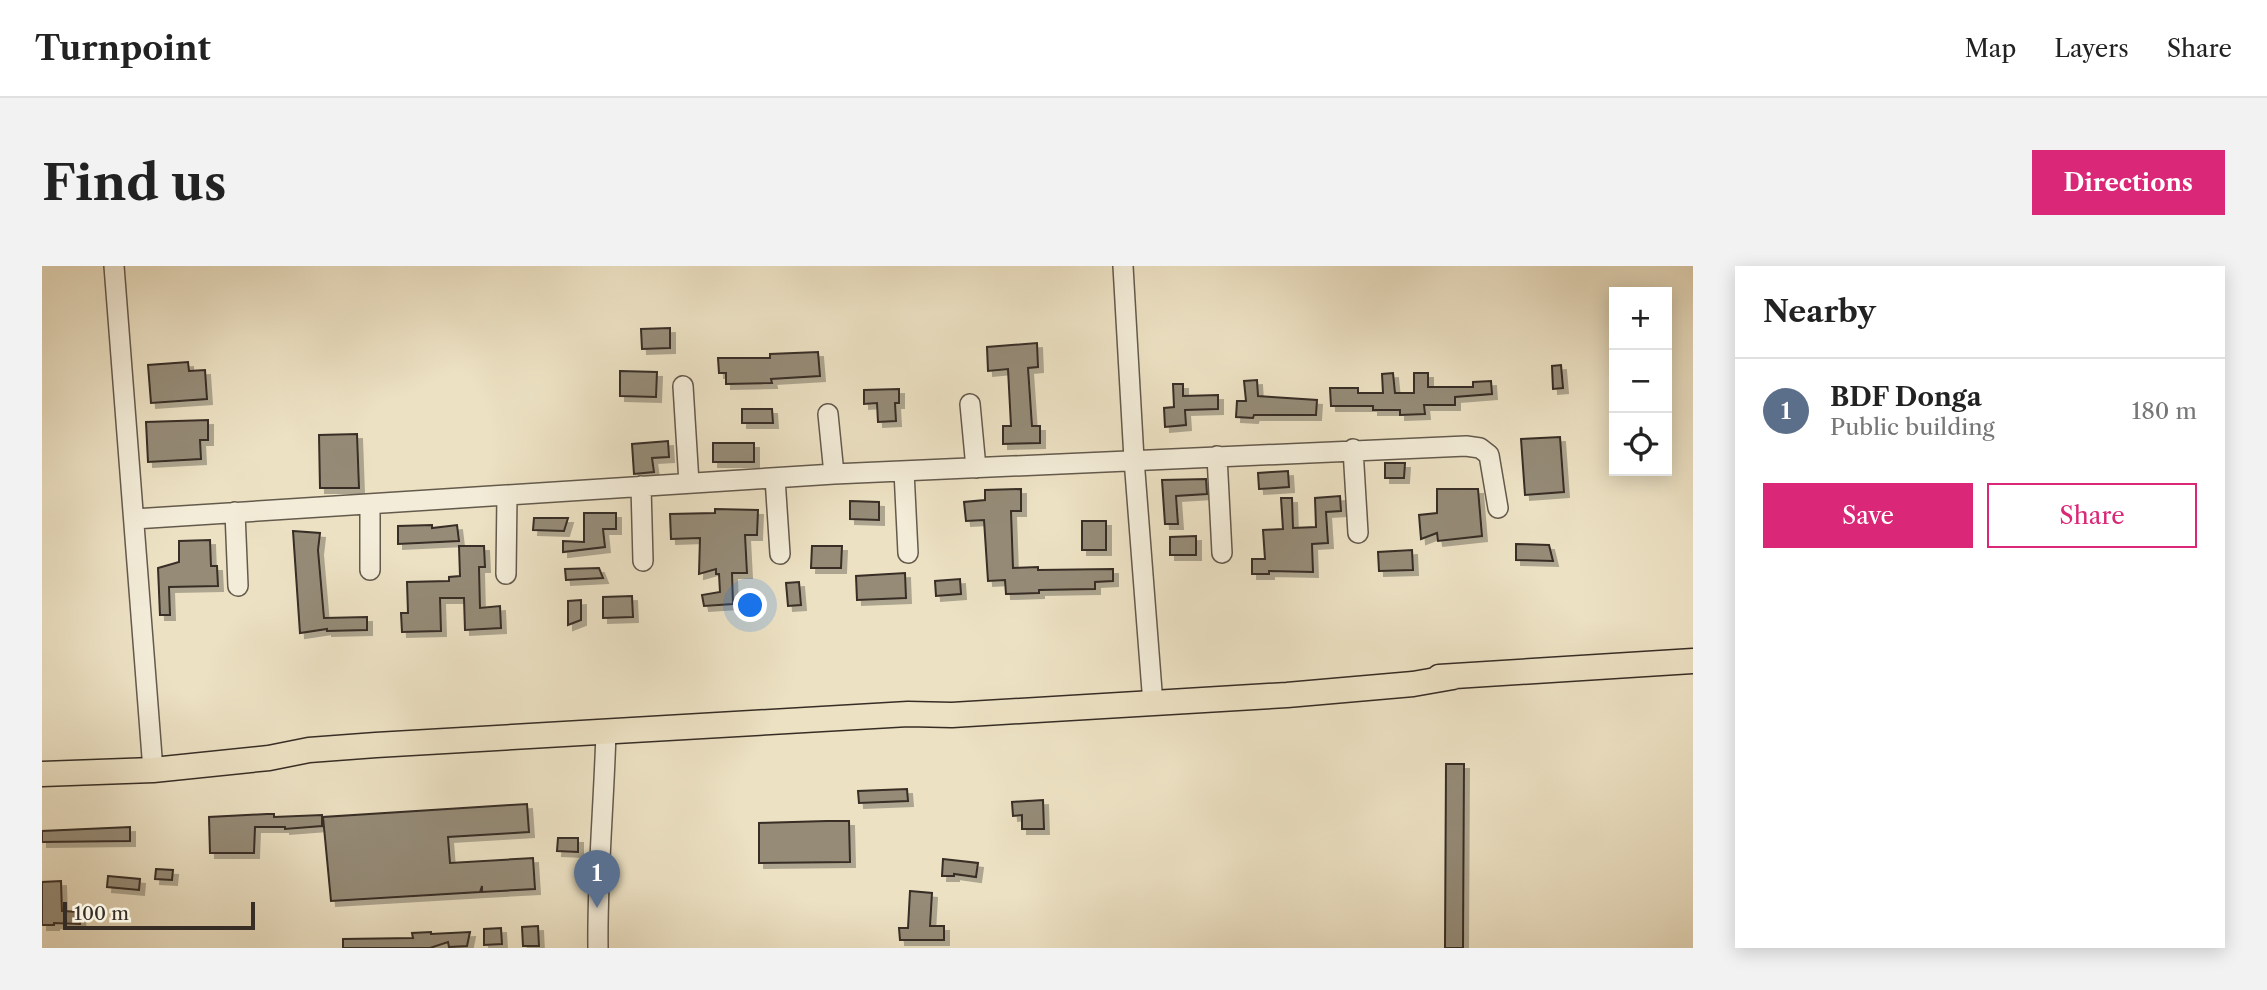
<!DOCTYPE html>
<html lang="en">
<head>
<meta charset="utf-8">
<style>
	body { margin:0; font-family:"Libre Caslon Text",serif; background:#f2f2f2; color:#222 }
	.controls { position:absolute; right:21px; top:21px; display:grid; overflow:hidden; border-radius:0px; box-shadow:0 4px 18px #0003 }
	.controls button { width:63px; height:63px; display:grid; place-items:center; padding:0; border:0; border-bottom:2px solid #e0e0e0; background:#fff; color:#222; font:35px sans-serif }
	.scale { position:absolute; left:21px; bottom:18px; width:192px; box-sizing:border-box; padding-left:7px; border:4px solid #372d25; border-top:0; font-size:19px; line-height:24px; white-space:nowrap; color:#372d25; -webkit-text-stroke:5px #f3ecd8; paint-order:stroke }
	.you { position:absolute; left:709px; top:340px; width:24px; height:24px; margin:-18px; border:5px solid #fff; border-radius:50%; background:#1a73e8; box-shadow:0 0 0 10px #1a73e833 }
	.badge { display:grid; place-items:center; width:46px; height:46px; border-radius:50%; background:#db2777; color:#fff; font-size:23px; font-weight:700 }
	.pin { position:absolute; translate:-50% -58px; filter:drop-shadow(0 2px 4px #0008) }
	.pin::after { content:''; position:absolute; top:37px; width:24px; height:21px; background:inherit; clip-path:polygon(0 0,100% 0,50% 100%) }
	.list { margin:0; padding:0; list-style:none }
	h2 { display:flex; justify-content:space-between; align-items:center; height:91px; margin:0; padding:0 28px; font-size:30px }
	h2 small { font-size:23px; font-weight:400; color:#767676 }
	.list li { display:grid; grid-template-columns:46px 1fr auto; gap:21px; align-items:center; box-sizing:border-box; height:105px; padding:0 28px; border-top:2px solid #e0e0e0 }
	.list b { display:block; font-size:26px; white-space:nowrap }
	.list p { margin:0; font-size:23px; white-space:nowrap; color:#767676 }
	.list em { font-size:23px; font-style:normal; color:#767676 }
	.actions { display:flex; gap:14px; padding:21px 28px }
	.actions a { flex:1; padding:16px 0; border:2px solid #db2777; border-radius:0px; text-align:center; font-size:24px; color:#db2777 }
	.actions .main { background:#db2777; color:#fff }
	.icon { flex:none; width:38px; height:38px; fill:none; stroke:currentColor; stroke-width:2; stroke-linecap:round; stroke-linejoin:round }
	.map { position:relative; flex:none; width:1651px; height:682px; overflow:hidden; border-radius:0px }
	header { display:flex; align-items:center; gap:42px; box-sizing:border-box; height:98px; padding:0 35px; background:#fff; border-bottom:2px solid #e0e0e0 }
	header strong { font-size:33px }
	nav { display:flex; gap:38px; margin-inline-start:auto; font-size:24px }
	.intro { display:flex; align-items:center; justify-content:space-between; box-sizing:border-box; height:168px; padding:0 42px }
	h1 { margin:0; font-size:49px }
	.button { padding:18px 32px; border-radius:0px; background:#db2777; color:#fff; font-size:24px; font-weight:700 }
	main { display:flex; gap:42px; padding:0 42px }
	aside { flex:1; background:#fff; border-radius:0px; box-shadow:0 4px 18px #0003 }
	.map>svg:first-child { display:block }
	.building { fill:#958b77; stroke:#372d25; stroke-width:2; filter:url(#shadow) }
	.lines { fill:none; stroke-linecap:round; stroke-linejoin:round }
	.minor-casing { stroke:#645a4c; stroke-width:22 }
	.major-casing { stroke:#372d25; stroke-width:27 }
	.minor { stroke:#f3ecd8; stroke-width:19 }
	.major { stroke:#ece1c3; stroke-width:24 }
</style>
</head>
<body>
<header>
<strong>Turnpoint</strong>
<nav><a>Map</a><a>Layers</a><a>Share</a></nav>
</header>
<div class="intro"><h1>Find us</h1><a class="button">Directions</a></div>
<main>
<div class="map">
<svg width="1651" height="682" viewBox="0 0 1651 682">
	<defs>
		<filter id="shadow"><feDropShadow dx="5" dy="5" stdDeviation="0" flood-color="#0004"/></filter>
	</defs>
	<rect width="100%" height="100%" fill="#ece1c3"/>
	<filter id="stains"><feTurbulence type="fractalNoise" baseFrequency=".00286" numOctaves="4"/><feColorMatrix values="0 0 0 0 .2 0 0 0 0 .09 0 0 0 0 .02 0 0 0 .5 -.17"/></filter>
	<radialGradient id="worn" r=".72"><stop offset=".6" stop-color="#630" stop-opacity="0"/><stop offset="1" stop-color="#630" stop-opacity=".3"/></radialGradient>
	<!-- building -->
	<path class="building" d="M 628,62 L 628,82 L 600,83 L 599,63 Z
		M 995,77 L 996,101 L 986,102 L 990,160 L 998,160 L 998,177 L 961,178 L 961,160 L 969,160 L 966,103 L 946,105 L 945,81 Z
		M 776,86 L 778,110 L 729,113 L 730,117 L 684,118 L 684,107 L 677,107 L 676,92 L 728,92 L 728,88 Z
		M 146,96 L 147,105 L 163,104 L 165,133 L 109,137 L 106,99 Z
		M 1519,99 L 1521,122 L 1511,123 L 1510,100 Z
		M 578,105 L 615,106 L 614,131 L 578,130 Z
		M 1351,107 L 1353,127 L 1372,127 L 1372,107 L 1386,107 L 1386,121 L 1431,121 L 1431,116 L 1449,115 L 1450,128 L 1413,131 L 1413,139 L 1382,139 L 1383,148 L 1358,149 L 1358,144 L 1331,144 L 1331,140 L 1289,140 L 1288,122 L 1316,122 L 1316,127 L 1341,127 L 1340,108 Z
		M 1215,114 L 1216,130 L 1275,134 L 1274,149 L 1212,149 L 1211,152 L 1194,151 L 1195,135 L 1204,135 L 1202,115 Z
		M 1131,118 L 1141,118 L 1141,130 L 1176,129 L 1176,143 L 1143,144 L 1144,159 L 1123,161 L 1122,142 L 1132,141 Z
		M 857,123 L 857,137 L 853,137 L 854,155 L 836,156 L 835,137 L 822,138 L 822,124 Z
		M 700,143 L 730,143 L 731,157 L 700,157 Z
		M 166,154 L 166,174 L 158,174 L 159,193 L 106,196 L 104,156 Z
		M 315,168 L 317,222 L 278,222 L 277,169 Z
		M 1518,171 L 1522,226 L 1483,229 L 1479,173 Z
		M 626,175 L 627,191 L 610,192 L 612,206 L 592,208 L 590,178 Z
		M 671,177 L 712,177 L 712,196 L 671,196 Z
		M 1343,197 L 1363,197 L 1362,212 L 1343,212 Z
		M 1246,205 L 1247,221 L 1217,223 L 1216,207 Z
		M 1164,213 L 1165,228 L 1134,230 L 1136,258 L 1123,258 L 1120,214 Z
		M 979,223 L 979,245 L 969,245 L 971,302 L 996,301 L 996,304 L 1071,303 L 1071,315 L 1053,316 L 1053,323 L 997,324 L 997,327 L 964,328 L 963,314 L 946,315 L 942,254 L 924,255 L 922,236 L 943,234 L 943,224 Z
		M 1395,223 L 1436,223 L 1440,270 L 1396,275 L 1395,267 L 1379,273 L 1377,249 L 1395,247 Z
		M 1298,230 L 1299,245 L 1284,246 L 1286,277 L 1270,278 L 1271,306 L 1227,305 L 1227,308 L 1210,308 L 1210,293 L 1223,293 L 1221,264 L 1241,263 L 1239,232 L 1250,232 L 1251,262 L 1274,261 L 1273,232 Z
		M 808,235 L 837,236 L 837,254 L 808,253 Z
		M 673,243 L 716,244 L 715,269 L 703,269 L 705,307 L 690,307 L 691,338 L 662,340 L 660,329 L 678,326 L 677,308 L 674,308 L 674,303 L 657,308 L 658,272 L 629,273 L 628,248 L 673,247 Z
		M 542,247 L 574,247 L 574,263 L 561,263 L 563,281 L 521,286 L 521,275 L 542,276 Z
		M 492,252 L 526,252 L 522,265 L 491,264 Z
		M 1040,255 L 1064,255 L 1064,284 L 1040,284 Z
		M 390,259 L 390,262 L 415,259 L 417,275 L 356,278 L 356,260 Z
		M 251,265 L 278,267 L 276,284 L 282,352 L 325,351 L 325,364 L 285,365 L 285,363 L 258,367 Z
		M 1154,270 L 1154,289 L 1128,289 L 1128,271 Z
		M 168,274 L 169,300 L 175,300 L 176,320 L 127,321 L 128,349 L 118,349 L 116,302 L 137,296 L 137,275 Z
		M 1474,278 L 1507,279 L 1511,295 L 1474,294 Z
		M 417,280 L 442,280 L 443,301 L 437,301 L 438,342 L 458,340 L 459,362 L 423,364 L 422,332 L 398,332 L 399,365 L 360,366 L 359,347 L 366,347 L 365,316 L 407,315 L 407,311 L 418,310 Z
		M 770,280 L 800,280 L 799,302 L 769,302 Z
		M 1370,284 L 1371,304 L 1337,305 L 1336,286 Z
		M 557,302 L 561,312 L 524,314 L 523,303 Z
		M 863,307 L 864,332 L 815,334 L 814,310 Z
		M 918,313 L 919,328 L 894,330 L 893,315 Z
		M 757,316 L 759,339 L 746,340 L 744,317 Z
		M 590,330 L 591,351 L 561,352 L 561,331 Z
		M 539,334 L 539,354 L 526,359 L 526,335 Z
		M 1404,498 L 1422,498 L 1421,682 L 1403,682 Z
		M 865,523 L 866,535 L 817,537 L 816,525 Z
		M 1001,534 L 1002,563 L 980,563 L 980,549 L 971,550 L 970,536 Z
		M 485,538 L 487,566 L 406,571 L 408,597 L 491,592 L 493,623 L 440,626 L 440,620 L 438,626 L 289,635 L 281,551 Z
		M 225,548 L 232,548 L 232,551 L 280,549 L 280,560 L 243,563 L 243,561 L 213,561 L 212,587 L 168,587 L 167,551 Z
		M 785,555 L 807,555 L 808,596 L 717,597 L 717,557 Z
		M 88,561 L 88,575 L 0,576 L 0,565 Z
		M 516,572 L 536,572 L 536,586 L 515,585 Z
		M 901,593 L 936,597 L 934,611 L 912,608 L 912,610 L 900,610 Z
		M 114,603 L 131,604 L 130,614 L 113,613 Z
		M 66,610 L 98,613 L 97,624 L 65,621 Z
		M 19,615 L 20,645 L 39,646 L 38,658 L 12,657 L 12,659 L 0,659 L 0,616 Z
		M 868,625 L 890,627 L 888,660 L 902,660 L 902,674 L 858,674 L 857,662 L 866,662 Z
		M 496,660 L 497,680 L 481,680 L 480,661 Z
		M 459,662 L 460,678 L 442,679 L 442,663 Z
		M 389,666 L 389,668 L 428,666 L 425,680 L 407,681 L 406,676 L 388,682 L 301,682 L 301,673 L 371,672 L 370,667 Z"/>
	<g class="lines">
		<defs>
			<path id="minor" d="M 72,0 L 111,504
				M 1081,0 L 1092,193 L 1111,438
				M 641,120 L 647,217
				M 928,138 L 934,202
				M 786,148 L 792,208
				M 1311,183 L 1316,267
				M 1175,190 L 1180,287
				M 862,205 L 866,287
				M 733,212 L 738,288
				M 599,220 L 601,295
				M 328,238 L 328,304
				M 193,246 L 196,320
				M 92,253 L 792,208 L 1424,180 L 1438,182 L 1447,189 L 1456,242
				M 464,308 L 465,229
				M 556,682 C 555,609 562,538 564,465"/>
			<path id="major" d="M 1397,411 L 1651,395
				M 0,508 L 111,504 L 227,492 L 267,484 L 334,479 L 866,448 L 910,449 L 1245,429 L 1371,418 L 1411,411"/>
		</defs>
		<!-- minor casing -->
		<use href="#minor" class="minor-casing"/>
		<!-- major casing -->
		<use href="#major" class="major-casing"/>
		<!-- minor -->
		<use href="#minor" class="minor"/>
		<!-- major -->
		<use href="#major" class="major"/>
	</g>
	<rect width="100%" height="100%" filter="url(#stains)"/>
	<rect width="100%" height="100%" fill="url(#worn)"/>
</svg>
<div class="controls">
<button>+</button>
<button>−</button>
<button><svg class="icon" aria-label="locate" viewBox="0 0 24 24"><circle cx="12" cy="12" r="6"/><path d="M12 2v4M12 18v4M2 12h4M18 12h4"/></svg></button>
</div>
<div class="scale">100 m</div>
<div class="you"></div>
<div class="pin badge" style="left:555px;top:642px;background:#5c6f8a">1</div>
</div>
<aside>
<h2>Nearby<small></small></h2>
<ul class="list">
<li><span class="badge" style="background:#5c6f8a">1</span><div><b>BDF Donga</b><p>Public building</p></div><em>180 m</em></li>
</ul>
<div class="actions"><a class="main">Save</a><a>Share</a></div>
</aside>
</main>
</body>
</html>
